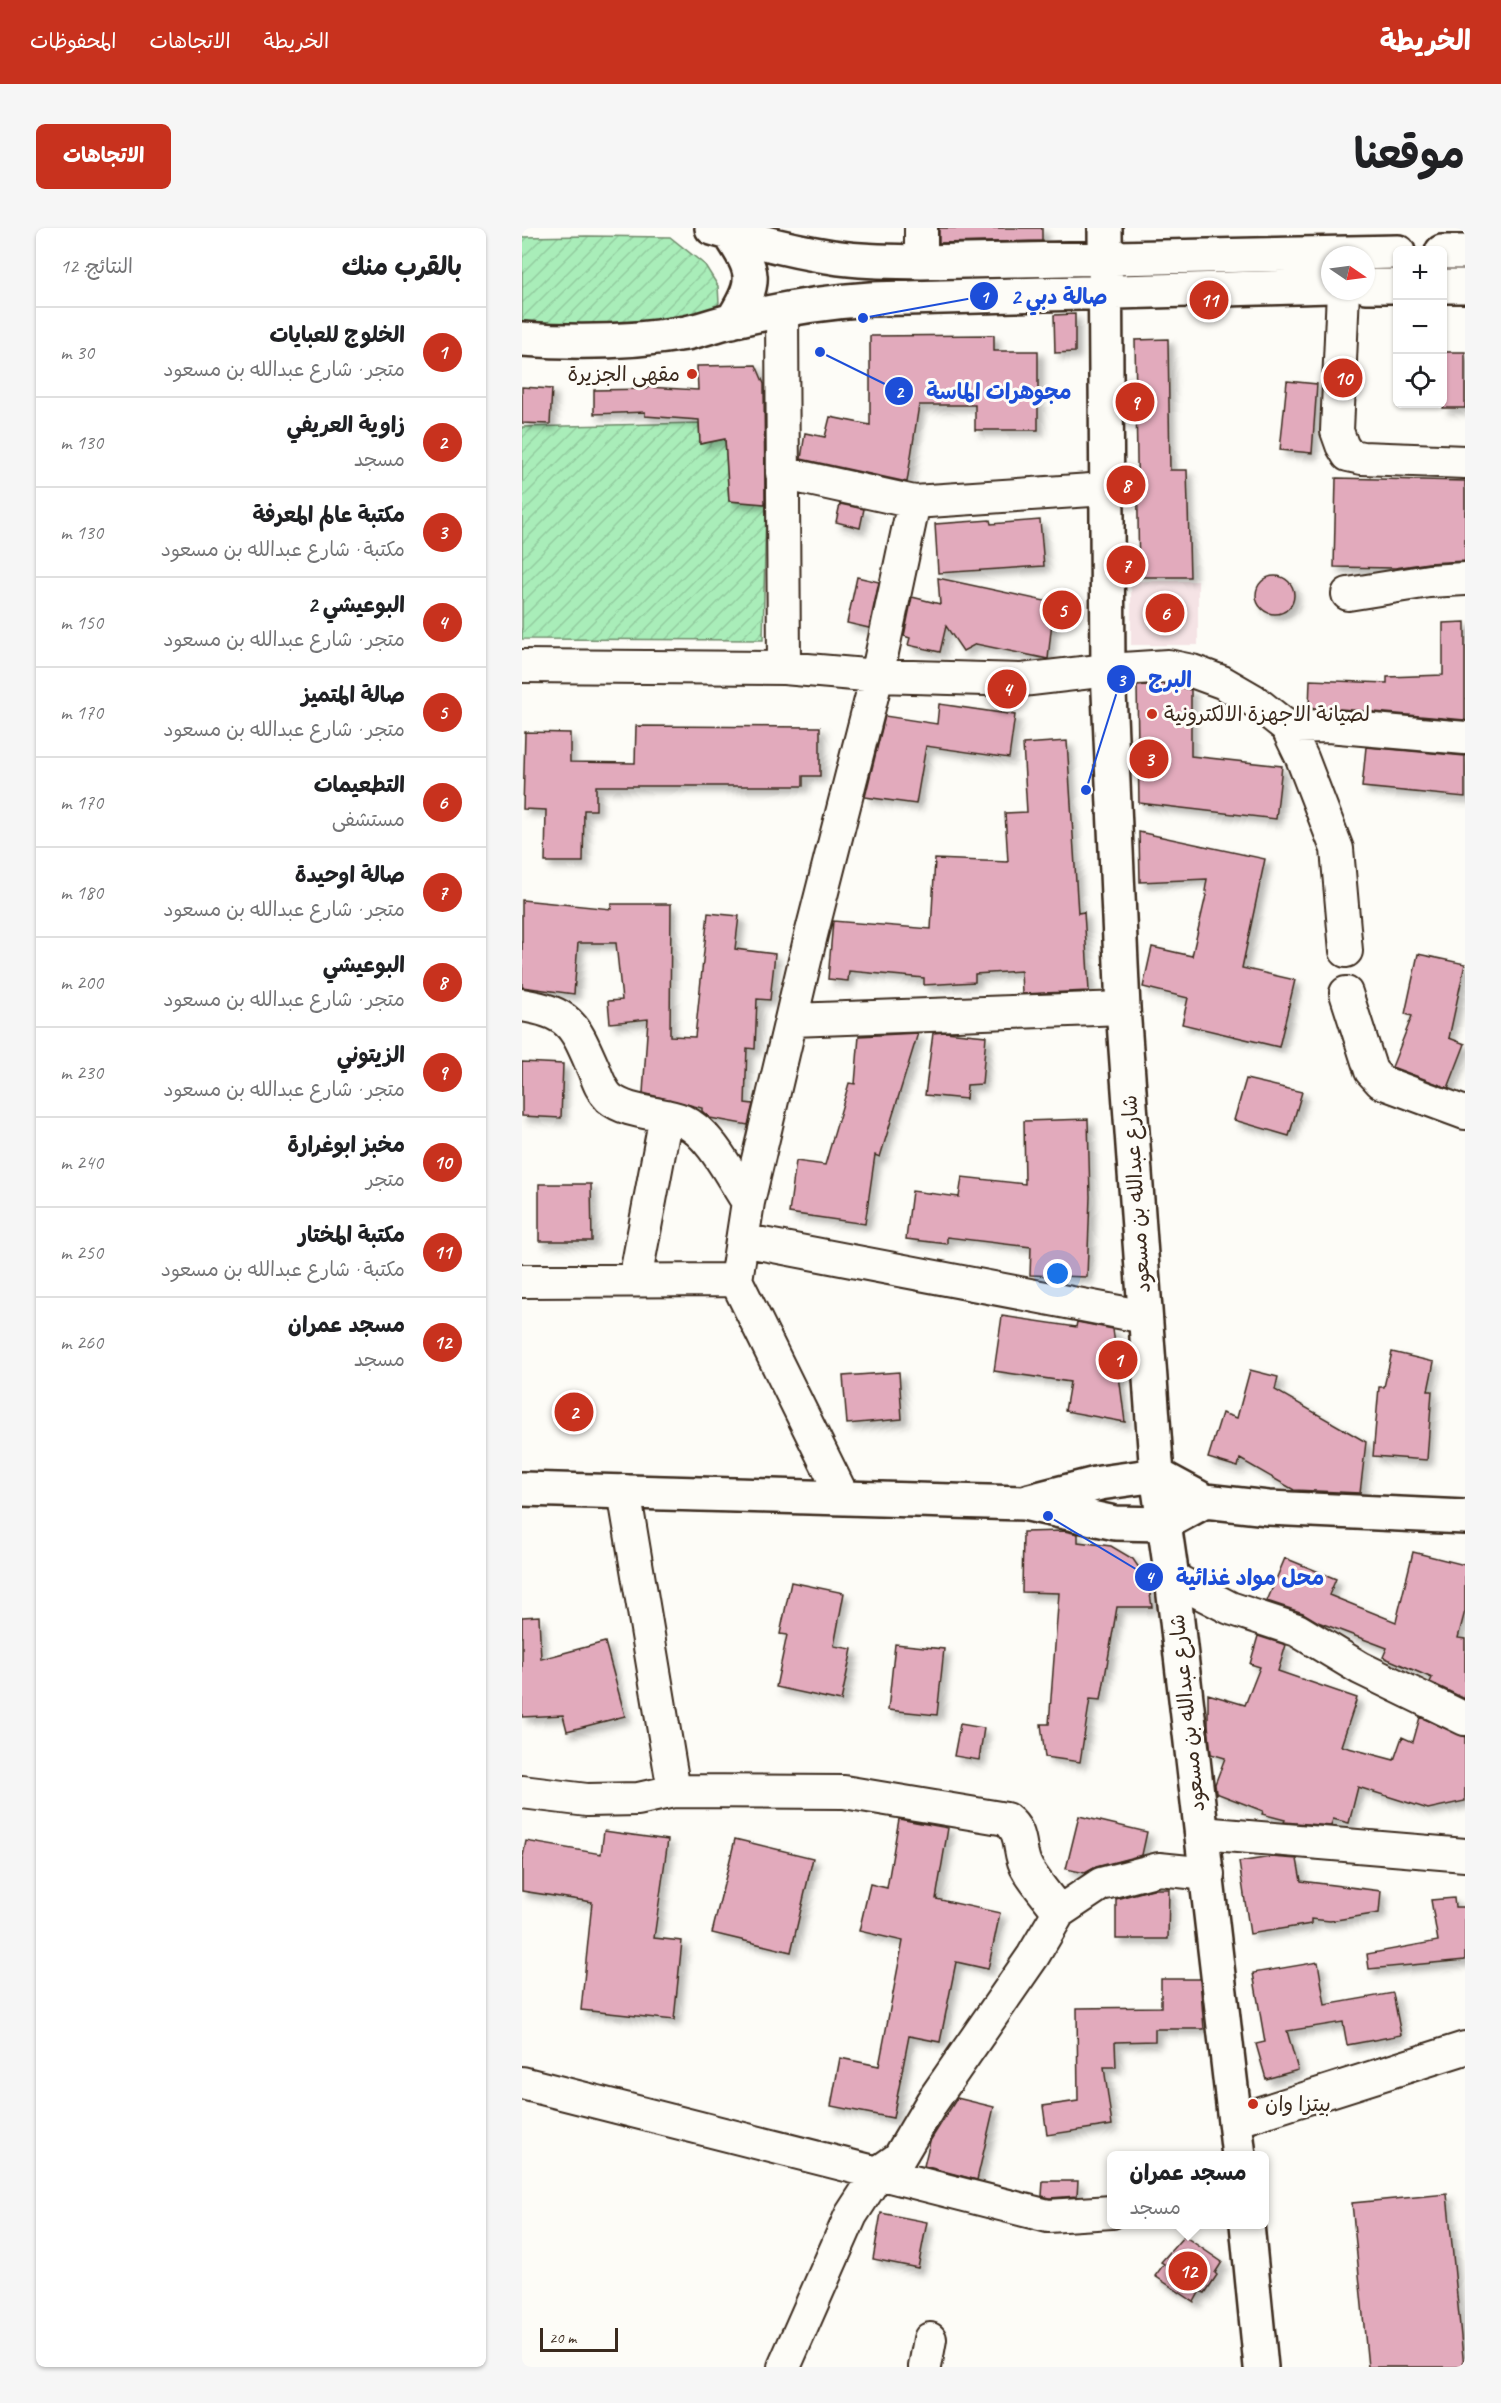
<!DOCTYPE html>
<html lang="ar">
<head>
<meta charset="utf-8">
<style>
	body { margin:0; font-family:Caveat,"Playpen Sans Arabic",sans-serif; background:#f6f6f6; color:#202124; direction:rtl }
	.controls { position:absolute; right:18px; top:18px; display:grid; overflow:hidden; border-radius:9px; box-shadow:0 2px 4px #0004 }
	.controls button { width:54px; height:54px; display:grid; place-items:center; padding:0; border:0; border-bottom:2px solid #e0e0e0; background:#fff; color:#202124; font:30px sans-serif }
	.compass { position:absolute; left:799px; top:18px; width:54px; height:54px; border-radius:50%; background:#fff; box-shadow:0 2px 4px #0004; rotate:103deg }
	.scale { position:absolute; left:18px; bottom:15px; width:78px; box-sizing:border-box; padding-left:6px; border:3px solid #3b2a1e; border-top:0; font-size:16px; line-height:21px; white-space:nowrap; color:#3b2a1e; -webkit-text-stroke:4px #fdfcf7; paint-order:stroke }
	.you { position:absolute; left:536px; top:1046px; width:21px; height:21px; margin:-15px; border:4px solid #fff; border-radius:50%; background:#1a73e8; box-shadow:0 0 0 9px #1a73e833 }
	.badge { display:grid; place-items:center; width:39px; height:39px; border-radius:50%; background:#c8321e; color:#fff; font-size:20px; font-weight:700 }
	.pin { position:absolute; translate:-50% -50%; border:3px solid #fff; box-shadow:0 2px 6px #0006 }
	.popup { position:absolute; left:585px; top:1923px; width:162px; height:78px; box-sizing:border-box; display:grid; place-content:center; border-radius:9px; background:#fff; filter:drop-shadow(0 2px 4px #0005); font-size:20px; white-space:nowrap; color:#757577 }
	.popup b { font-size:22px; color:#202124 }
	.popup::after { content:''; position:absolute; left:50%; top:100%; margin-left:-12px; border:12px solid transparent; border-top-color:#fff }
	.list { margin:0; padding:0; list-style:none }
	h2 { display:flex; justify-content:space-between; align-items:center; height:78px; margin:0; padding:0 24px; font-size:26px }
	h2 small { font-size:20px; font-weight:400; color:#757577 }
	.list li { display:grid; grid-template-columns:39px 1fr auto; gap:18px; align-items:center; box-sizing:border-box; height:90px; padding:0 24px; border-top:2px solid #e0e0e0 }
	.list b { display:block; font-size:22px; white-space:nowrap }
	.list p { margin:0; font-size:20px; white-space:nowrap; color:#757577 }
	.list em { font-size:20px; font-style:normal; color:#757577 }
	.icon { flex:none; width:33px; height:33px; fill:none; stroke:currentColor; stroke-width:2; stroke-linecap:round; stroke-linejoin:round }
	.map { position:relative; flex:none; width:943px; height:2139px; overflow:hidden; direction:ltr; border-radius:9px }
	header { display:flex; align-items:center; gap:36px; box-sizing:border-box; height:84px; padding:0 30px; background:#c8321e; color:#fff }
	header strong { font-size:28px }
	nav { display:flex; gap:33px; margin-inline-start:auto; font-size:21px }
	.intro { display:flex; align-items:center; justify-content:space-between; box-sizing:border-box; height:144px; padding:0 36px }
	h1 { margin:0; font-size:42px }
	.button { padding:15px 27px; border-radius:9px; background:#c8321e; color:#fff; font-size:21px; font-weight:700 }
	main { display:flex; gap:36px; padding:0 36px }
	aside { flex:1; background:#fff; border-radius:9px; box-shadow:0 2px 4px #0004 }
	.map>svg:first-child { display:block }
	.built { fill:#f5e3e5 }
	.garden { fill:url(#garden-furrows); stroke:#728c6c; stroke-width:1.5 }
	.building { fill:#e2aabc; stroke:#3b2a1e; stroke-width:1.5; filter:url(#shadow) }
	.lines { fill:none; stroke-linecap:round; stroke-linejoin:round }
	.street-casing { stroke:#3b2a1e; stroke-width:36 }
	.secondary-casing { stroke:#3b2a1e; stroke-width:38 }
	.street { stroke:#fdfcf7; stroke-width:32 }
	.secondary { stroke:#fdfcf7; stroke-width:33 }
	.poi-dot { fill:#c8321e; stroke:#fdfcf7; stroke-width:2 }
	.labels { text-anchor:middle; stroke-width:6; stroke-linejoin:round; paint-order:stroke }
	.poi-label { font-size:21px; fill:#3b2a1e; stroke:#fdfcf7; text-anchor:start }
	.street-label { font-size:21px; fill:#3b2a1e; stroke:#fdfcf7 }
	.leader { fill:none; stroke:#1d4ed8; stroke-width:2 }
	.callout-dot { fill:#1d4ed8; stroke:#fdfcf7; stroke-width:2 }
	.mark-label { font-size:18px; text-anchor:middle; font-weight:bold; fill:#fff }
	.callout-label { font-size:22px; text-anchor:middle; font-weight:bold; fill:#1d4ed8; stroke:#fdfcf7; stroke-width:6; stroke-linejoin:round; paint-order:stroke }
</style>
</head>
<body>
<header>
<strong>الخريطة</strong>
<nav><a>الخريطة</a><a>الاتجاهات</a><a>المحفوظات</a></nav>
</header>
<div class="intro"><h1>موقعنا</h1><a class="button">الاتجاهات</a></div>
<main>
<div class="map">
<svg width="943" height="2139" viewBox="0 0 943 2139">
	<defs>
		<pattern id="garden-furrows" width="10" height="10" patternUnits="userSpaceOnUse" patternTransform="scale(1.5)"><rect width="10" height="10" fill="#a9edb9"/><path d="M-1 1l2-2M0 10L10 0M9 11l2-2" fill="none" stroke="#92cb9f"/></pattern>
		<filter id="shadow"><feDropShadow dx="5.5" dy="5.5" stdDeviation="3" flood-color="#0004"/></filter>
	</defs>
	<rect width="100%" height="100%" fill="#fdfcf7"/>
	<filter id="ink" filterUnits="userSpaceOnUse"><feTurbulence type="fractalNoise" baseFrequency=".0167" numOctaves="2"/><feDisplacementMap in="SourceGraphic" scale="12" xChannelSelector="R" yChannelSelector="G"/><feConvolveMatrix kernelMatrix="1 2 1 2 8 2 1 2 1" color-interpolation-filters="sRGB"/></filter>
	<g filter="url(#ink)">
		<!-- built -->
		<path class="built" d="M 609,353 L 676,353 L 676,417 L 609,417 Z"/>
		<!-- garden -->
		<path class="garden" d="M 65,8 L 148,9 L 183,37 L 196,58 L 197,75 L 184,91 L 0,104 L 0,9 Z
			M 177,195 L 178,216 L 203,211 L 207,273 L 244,276 L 241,412 L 0,411 L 0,199 Z"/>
		<!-- building -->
		<path class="building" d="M 417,0 L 520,0 L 520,13 L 417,15 Z
			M 553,86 L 553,124 L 533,125 L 532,87 Z
			M 472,107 L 472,123 L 516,123 L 516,202 L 453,202 L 453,177 L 397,177 L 385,254 L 279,231 L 283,205 L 303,209 L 308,189 L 348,197 L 348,108 Z
			M 646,111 L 648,242 L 665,242 L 668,349 L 617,349 L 613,112 Z
			M 921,124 L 943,124 L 943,180 L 921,180 Z
			M 234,137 L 242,156 L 243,276 L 207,273 L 203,211 L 178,216 L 177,192 L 123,188 L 123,184 L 72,186 L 72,162 L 125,161 L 125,159 L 176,162 L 175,138 Z
			M 765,153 L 795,156 L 790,225 L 758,222 Z
			M 0,159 L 30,161 L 28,196 L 0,195 Z
			M 814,250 L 943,253 L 943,333 L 906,335 L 873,340 L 812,339 Z
			M 318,276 L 342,281 L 338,300 L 314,294 Z
			M 468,292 L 469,296 L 518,292 L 522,338 L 416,345 L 413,296 Z
			M734 367a19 19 0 1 1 38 0a19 19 0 1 1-38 0Z
			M 335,349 L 357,354 L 347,400 L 325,395 Z
			M 416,350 L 532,375 L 526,431 L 454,416 L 441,423 L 424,398 L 418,424 L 386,417 L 388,410 L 382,408 L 390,369 L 418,376 Z
			M 943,394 L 943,492 L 807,480 L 787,480 L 788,452 L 865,455 L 865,449 L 921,447 L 921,395 Z
			M 645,456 L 669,462 L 669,528 L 760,538 L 754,591 L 617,575 L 615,458 Z
			M 417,476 L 493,487 L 487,530 L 404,518 L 394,576 L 343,569 L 363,488 L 415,496 Z
			M 114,498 L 298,499 L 298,548 L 281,548 L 281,558 L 74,558 L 74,582 L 62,582 L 61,634 L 23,634 L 24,582 L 1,581 L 3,504 L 48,505 L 48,534 L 113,535 Z
			M 545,513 L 556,685 L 562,684 L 567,763 L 500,766 L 499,743 L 453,746 L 453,754 L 402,757 L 402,750 L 327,743 L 326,753 L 306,751 L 311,693 L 409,701 L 413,631 L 486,634 L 483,585 L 505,584 L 501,516 Z
			M 844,519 L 943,528 L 943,569 L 840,559 Z
			M 617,604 L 743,631 L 720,740 L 773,752 L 757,819 L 660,796 L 666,770 L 621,759 L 630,719 L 670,728 L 685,663 L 683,663 L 685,651 L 618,654 Z
			M 0,672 L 89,681 L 89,676 L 149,676 L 148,808 L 173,809 L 186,685 L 217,688 L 213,721 L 253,726 L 248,772 L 235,771 L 233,821 L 225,820 L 223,875 L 231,876 L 226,897 L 188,890 L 180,883 L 180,880 L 121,865 L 126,791 L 88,795 L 86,773 L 100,772 L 94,715 L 56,715 L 52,766 L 0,759 Z
			M 896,726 L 943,736 L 927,810 L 943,816 L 926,860 L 870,839 L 890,788 L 883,786 Z
			M 423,804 L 464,808 L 460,856 L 445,857 L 444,871 L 403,867 L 411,805 Z
			M 396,805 L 358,929 L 353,927 L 343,996 L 267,985 L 274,933 L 303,937 L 327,855 L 333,856 L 337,808 Z
			M 0,834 L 41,836 L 39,890 L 0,888 Z
			M 724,851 L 780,864 L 767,908 L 712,892 Z
			M 566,891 L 568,969 L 565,1049 L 508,1047 L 509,1019 L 425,1009 L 425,1016 L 384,1011 L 390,963 L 437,969 L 440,949 L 503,956 L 502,893 Z
			M 17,956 L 69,956 L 70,1013 L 17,1013 Z
			M 480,1088 L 554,1099 L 555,1094 L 591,1101 L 603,1194 L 543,1183 L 548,1154 L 472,1143 Z
			M 870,1124 L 912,1134 L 906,1163 L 910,1163 L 905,1232 L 851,1228 L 857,1159 L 862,1159 Z
			M 728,1142 L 756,1149 L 753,1162 L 844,1214 L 838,1265 L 772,1262 L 718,1231 L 716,1239 L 686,1230 L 700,1185 L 715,1190 Z
			M 377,1144 L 380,1191 L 325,1196 L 321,1148 Z
			M 542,1303 L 556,1306 L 556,1314 L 589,1318 L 611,1331 L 626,1353 L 630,1379 L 595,1379 L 579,1472 L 568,1471 L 558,1534 L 523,1529 L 519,1496 L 527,1496 L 537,1365 L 500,1364 L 501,1304 Z
			M 891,1324 L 943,1337 L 943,1383 L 936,1410 L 943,1411 L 943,1471 L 908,1454 L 910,1450 L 861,1429 L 865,1420 L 796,1394 L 781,1385 L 745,1373 L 763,1330 L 814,1351 L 807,1367 L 874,1394 Z
			M 269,1354 L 322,1365 L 312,1418 L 330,1421 L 319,1473 L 254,1459 L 265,1407 L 258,1406 Z
			M 17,1388 L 19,1431 L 83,1414 L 103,1488 L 45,1503 L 41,1487 L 0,1489 L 0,1389 Z
			M 736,1408 L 764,1417 L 756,1443 L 835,1470 L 819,1518 L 872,1532 L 880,1509 L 891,1514 L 898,1489 L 943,1509 L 943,1573 L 906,1581 L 836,1559 L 827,1595 L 811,1591 L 809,1598 L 762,1594 L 763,1592 L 740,1586 L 741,1583 L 694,1565 L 693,1556 L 703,1530 L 689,1526 L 686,1497 L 686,1466 L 723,1477 L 738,1439 L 728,1436 Z
			M 373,1416 L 422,1421 L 415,1487 L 366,1482 Z
			M 438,1496 L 462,1500 L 457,1532 L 432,1528 Z
			M 557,1588 L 625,1604 L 620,1627 L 574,1639 L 563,1645 L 544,1641 Z
			M 377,1591 L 426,1600 L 414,1671 L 478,1685 L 466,1741 L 434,1734 L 418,1814 L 387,1808 L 371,1890 L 309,1878 L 318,1830 L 357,1838 L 381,1713 L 337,1703 L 348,1656 L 365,1660 Z
			M 82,1603 L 146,1612 L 132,1710 L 160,1713 L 152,1792 L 59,1782 L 70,1674 L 0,1663 L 0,1633 L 4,1613 L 79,1626 Z
			M 213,1611 L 291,1630 L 269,1724 L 190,1705 Z
			M 749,1629 L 775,1631 L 779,1653 L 859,1663 L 857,1685 L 808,1693 L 789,1691 L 789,1696 L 728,1706 L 717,1634 Z
			M 631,1661 L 647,1661 L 646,1711 L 594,1711 L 594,1671 Z
			M 932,1670 L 933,1679 L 943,1679 L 943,1732 L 847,1741 L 845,1726 L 916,1713 L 909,1672 Z
			M 796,1734 L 803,1777 L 871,1765 L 879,1807 L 825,1817 L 821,1794 L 765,1803 L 776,1842 L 744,1851 L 734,1816 L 743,1814 L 731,1745 Z
			M 639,1751 L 678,1751 L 682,1801 L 633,1801 L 633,1813 L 593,1814 L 594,1839 L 582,1839 L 590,1897 L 525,1907 L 521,1878 L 556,1873 L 555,1780 L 639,1779 Z
			M 435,1870 L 472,1879 L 455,1952 L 402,1938 L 408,1913 Z
			M 521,1953 L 556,1953 L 555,1968 L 528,1970 L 520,1968 Z
			M 925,1966 L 942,2139 L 846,2139 L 830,1975 Z
			M 359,1985 L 405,1994 L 396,2040 L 351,2031 Z
			M 662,2008 L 700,2034 L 693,2045 L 695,2047 L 683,2065 L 678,2063 L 672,2074 L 633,2048 L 642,2036 L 639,2034 Z"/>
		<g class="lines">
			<defs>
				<path id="street" d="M 399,34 L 399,0
					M 821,63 L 815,203 L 820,217 L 826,227 L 840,230 L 943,234
					M 260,84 L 262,440
					M 260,245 L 392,274 L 355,448 L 289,707 L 226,974 L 214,1052 L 321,1269
					M 392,274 L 584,261
					M 826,366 L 907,353 L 943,351
					M 0,438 L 262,440 L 355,448 L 500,452 L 586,442 L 646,438 L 670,443 L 700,454 L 731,472 L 765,499 L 780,530 L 815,621 L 824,723
					M 765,499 L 806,498 L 943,510
					M 824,765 L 849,843 L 859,854 L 943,885
					M 0,777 C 50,785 53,799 72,842 C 76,852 79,862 87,870 C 106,886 139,884 161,893 C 189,905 209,949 226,974
					M 270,792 L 601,780
					M 220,1012 L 623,1089
					M 113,1052 L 144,888
					M 0,1053 L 214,1052
					M 102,1263 L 152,1563
					M 650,1350 L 708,1380 L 775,1402 L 838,1440 L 943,1491
					M 0,1564 L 65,1572 L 116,1571 L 152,1563 L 322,1564 L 484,1591 C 504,1606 494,1623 506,1642 C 515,1657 527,1670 537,1684
					M 679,1605 L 943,1627
					M 0,1855 L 526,1988 L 590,1984
					M 713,1893 L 943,1820
					M 262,2139 L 329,1987 L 357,1944 L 377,1930 L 410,1874 L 511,1728 L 537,1684 L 579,1656 L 637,1641 L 686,1646
					M 403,2139 L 408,2111"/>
				<path id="secondary" d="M 190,0 C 229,12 270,23 311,29 C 340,34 370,33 399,34 L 876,24
					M 583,0 L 586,442 L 601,780 L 635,1247 L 650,1350 L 717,1928
					M 208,6 C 233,44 236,53 210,93
					M 920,24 L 943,24
					M 844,58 L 876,58
					M 920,58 L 943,58
					M 0,111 C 54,115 111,114 164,105 C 179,102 194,96 209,93 C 254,82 302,74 349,71 L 808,58
					M 0,1261 L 501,1275 L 593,1295 L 641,1296 L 683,1273
					M 508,1273 L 578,1255 L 635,1247 L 683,1273 L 746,1280 L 943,1289
					M 725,1996 L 739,2139"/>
			</defs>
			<!-- street casing -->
			<use href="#street" class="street-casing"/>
			<!-- secondary casing -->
			<use href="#secondary" class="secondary-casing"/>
			<!-- street -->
			<use href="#street" class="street"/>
			<!-- secondary -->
			<use href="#secondary" class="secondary"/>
		</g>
	</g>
	<!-- markers -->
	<g class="poi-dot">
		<circle cx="170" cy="146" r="6"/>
		<circle cx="630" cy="486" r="6"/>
		<circle cx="731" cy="1876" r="6"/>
	</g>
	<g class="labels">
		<!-- poi labels -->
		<g class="poi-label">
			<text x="158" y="153" text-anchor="end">مقهى الجزيرة</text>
			<text x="642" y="493">لصيانة اﻻجهزة اﻻلكترونية</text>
			<text x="743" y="1883">بيتزا وان</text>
		</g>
		<!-- street labels -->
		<g class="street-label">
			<text transform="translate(614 966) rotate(-94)" y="7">شارع عبدالله بن مسعود</text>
			<text transform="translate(665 1485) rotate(-96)" y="7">شارع عبدالله بن مسعود</text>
		</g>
	</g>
	<!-- callouts -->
	<path class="leader" d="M341 90L462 68M298 124L377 163M564 562L599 451M526 1288L627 1349"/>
	<g class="callout-dot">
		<circle cx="341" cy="90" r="6"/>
		<circle cx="298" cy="124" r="6"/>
		<circle cx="564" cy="562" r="6"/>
		<circle cx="526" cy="1288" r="6"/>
		<circle cx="462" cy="68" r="15"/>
		<circle cx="377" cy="163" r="15"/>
		<circle cx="599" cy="451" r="15"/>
		<circle cx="627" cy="1349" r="15"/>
	</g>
	<g class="mark-label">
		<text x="462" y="75">1</text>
		<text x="377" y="170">2</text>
		<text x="599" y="458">3</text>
		<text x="627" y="1355">4</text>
	</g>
	<g class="callout-label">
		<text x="537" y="76">صالة دبي 2</text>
		<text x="477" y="171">مجوهرات الماسة</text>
		<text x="648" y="459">البرج</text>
		<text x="728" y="1357">محل مواد غذائية</text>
	</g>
</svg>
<div class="controls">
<button>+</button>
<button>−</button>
<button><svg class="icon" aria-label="locate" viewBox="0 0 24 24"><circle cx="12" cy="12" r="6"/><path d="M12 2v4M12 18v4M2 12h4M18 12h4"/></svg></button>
</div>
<svg class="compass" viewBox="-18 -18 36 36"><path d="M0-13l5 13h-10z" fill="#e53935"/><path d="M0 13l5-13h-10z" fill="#757577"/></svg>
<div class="scale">20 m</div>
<div class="you"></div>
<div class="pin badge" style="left:596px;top:1132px">1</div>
<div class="pin badge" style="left:52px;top:1184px">2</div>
<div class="pin badge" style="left:627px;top:531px">3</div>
<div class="pin badge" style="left:485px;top:461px">4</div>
<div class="pin badge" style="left:540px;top:382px">5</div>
<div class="pin badge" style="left:643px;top:385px">6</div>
<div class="pin badge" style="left:604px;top:337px">7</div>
<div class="pin badge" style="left:604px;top:257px">8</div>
<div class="pin badge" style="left:613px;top:174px">9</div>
<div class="pin badge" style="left:821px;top:150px">10</div>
<div class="pin badge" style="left:687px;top:72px">11</div>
<div class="pin badge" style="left:666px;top:2043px">12</div>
<div class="popup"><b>مسجد عمران</b>مسجد</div>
</div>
<aside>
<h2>بالقرب منك<small>النتائج: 12</small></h2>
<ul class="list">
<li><span class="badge">1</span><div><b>الخلوج للعبايات</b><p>متجر · شارع عبدالله بن مسعود</p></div><em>30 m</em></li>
<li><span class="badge">2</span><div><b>زاوية العريفي</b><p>مسجد</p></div><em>130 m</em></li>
<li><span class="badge">3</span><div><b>مكتبة عالم المعرفة</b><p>مكتبة · شارع عبدالله بن مسعود</p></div><em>130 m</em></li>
<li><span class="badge">4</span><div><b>البوعيشي 2</b><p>متجر · شارع عبدالله بن مسعود</p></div><em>150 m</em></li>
<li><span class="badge">5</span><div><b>صالة المتميز</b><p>متجر · شارع عبدالله بن مسعود</p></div><em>170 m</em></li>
<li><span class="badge">6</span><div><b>التطعيمات</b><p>مستشفى</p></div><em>170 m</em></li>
<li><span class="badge">7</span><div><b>صالة اوحيدة</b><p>متجر · شارع عبدالله بن مسعود</p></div><em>180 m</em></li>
<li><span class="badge">8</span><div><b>البوعيشي</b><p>متجر · شارع عبدالله بن مسعود</p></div><em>200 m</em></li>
<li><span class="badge">9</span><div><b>الزيتوني</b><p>متجر · شارع عبدالله بن مسعود</p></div><em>230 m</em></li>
<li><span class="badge">10</span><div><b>مخبز ابوغرارة</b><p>متجر</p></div><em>240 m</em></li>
<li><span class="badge">11</span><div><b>مكتبة المختار</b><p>مكتبة · شارع عبدالله بن مسعود</p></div><em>250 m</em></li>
<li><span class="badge">12</span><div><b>مسجد عمران</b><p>مسجد</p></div><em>260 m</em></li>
</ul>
</aside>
</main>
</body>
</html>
